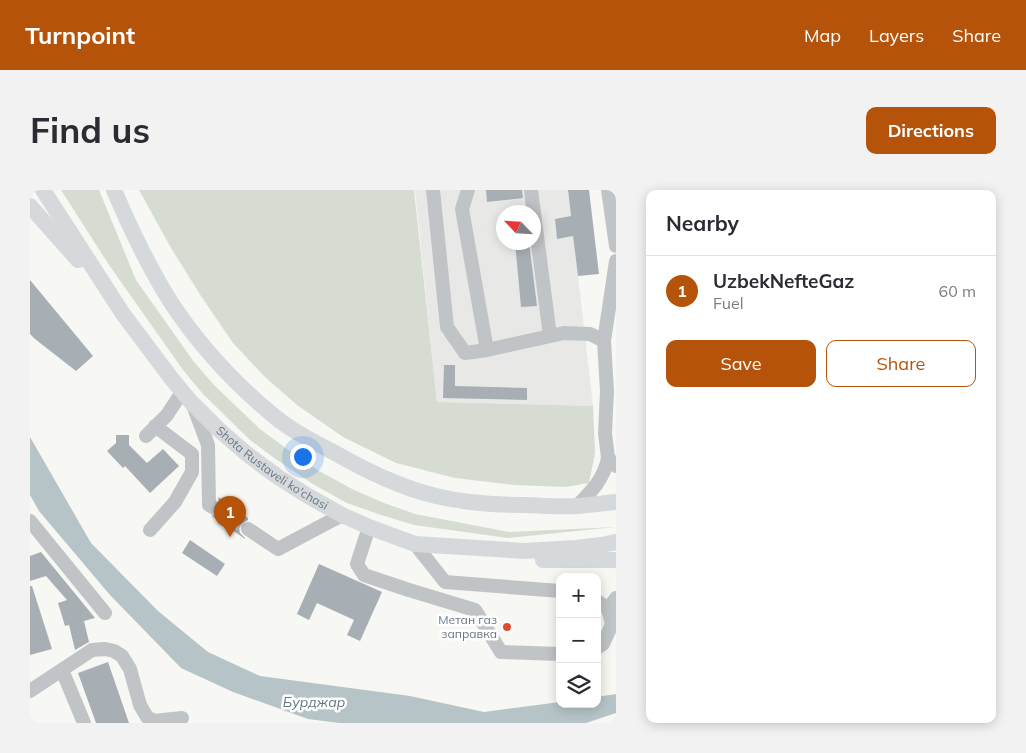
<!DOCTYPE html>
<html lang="en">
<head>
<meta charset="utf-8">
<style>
	body { margin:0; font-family:Mulish,sans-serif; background:#f2f2f3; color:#2b2b33 }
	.controls { position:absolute; right:15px; bottom:15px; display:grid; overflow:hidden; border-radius:10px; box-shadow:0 2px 12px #0003 }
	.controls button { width:45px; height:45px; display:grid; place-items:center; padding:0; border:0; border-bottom:1px solid #e1e1e2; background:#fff; color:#2b2b33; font:25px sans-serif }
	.compass { position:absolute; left:466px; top:15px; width:45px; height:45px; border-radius:50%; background:#fff; box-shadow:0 2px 12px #0003; rotate:295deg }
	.you { position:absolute; left:272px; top:266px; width:18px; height:18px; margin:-12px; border:4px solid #fff; border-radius:50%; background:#1a73e8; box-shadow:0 0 0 8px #1a73e833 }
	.badge { display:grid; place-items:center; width:32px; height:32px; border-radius:50%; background:#b45309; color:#fff; font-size:16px; font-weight:700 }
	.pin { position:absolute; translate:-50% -41px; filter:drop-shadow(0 1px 2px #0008) }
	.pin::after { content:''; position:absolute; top:26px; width:18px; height:15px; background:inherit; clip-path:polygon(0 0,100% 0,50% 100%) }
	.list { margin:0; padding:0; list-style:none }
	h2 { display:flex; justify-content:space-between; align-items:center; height:65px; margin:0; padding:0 20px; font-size:21px }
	h2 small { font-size:16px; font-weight:400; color:#7c7c81 }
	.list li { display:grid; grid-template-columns:32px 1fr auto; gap:15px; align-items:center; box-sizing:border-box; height:70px; padding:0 20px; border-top:1px solid #e1e1e2 }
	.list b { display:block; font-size:19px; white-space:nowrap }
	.list p { margin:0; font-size:16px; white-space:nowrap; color:#7c7c81 }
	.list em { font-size:16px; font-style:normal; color:#7c7c81 }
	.actions { display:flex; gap:10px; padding:15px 20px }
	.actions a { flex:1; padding:11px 0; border:1px solid #b45309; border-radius:10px; text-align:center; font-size:18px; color:#b45309 }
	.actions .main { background:#b45309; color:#fff }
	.icon { flex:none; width:28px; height:28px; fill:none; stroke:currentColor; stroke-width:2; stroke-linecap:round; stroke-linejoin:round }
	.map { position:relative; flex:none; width:586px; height:533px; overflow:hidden; border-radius:10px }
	header { display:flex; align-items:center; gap:30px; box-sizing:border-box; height:70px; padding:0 25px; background:#b45309; color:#fff }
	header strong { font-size:24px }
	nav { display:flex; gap:28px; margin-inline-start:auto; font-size:18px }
	.intro { display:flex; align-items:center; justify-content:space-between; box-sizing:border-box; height:120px; padding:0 30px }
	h1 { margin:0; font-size:35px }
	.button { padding:12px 22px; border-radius:10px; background:#b45309; color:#fff; font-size:18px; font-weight:700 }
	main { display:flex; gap:30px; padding:0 30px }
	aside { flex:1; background:#fff; border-radius:10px; box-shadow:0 2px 12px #0003 }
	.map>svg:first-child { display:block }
	.built { fill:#e8e8e7; fill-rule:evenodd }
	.green { fill:#d7dcd3 }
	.water { fill:#b7c4c7 }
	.building { fill:#a7afb5 }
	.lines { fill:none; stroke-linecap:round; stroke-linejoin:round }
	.minor-tunnel { stroke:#d3d7d8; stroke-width:14; stroke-dasharray:14 7; stroke-linecap:butt }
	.minor { stroke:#c0c4c7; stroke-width:14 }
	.major { stroke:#d5d9dc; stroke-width:16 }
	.poi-dot { fill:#db4f30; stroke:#fff; stroke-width:2 }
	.labels { text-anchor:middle; stroke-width:5; stroke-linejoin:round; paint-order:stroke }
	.street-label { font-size:12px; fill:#677884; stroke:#fff }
	.poi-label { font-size:12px; fill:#677884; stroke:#fff; text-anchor:end }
	.water-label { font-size:14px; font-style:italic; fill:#63797f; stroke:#fff }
</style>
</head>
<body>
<header>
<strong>Turnpoint</strong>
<nav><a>Map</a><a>Layers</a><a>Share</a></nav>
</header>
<div class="intro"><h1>Find us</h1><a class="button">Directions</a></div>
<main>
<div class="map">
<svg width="586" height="533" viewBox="0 0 586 533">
	<rect width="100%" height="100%" fill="#f7f7f4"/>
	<!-- built -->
	<path class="built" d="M 385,0 L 538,0 L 563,216 L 407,212 ZM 473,22 L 503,22 L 503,52 L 473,52 Z"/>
	<!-- green -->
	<path class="green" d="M 31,0 L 69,0 L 106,90 L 164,172 L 184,195 L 230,239 L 257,259 L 289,281 L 324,300 L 354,313 L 385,324 L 479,342 L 586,337 L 478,348 L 384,335 L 351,325 L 317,313 L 281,293 L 247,270 L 220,250 L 173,204 L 153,180 L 79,75 Z
		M 109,0 L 384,0 L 407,212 L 563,216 L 565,263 L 559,293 L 536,297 L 484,295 L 425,288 L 366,273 L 313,247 L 267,215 L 235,187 L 203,153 L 171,106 L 141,58 Z"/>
	<!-- water -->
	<path class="water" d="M 0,247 L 61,353 L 128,421 L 178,462 L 230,486 L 380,506 L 454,522 L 530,512 L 530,514 L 567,514 L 567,507 L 586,504 L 586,523 L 556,533 L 309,533 L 278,529 L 203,502 L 151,478 L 80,405 L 9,321 L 0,305 Z"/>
	<!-- building -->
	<path class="building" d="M 456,0 L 492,0 L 493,8 L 457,12 Z
		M 538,0 L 559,0 L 569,84 L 548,86 L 543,46 L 527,49 L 525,29 L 541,26 Z
		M 485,52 L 499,52 L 507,116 L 491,117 Z
		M 0,90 L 63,166 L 46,181 L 5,149 L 0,144 Z
		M 414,175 L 425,175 L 425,196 L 497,198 L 497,210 L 413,208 Z
		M 86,245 L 99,245 L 99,255 L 117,273 L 133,259 L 149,276 L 120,303 L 95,276 L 93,278 L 77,261 L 86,253 Z
		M 188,307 L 218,328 L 218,330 L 211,334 L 209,338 L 210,343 L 215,348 L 215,349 L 182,326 L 189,319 L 190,315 Z
		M 160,350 L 195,374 L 187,386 L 152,363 Z
		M 11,362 L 65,428 L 54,431 L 59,452 L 45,460 L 39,435 L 35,436 L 28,413 L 37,410 L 16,386 L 0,391 L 0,366 Z
		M 289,374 L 352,402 L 330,451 L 317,445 L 324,430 L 287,413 L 279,430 L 267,424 Z
		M 0,396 L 2,396 L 22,459 L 0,465 Z
		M 78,472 L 99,533 L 66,533 L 48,483 Z"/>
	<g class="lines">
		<!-- minor-tunnel -->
		<path class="minor-tunnel" d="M 181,316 L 218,339"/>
		<!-- minor -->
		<path class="minor" d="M 403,0 L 417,137 L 435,163 L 457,160
			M 438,0 L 432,19 L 457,160 L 534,143 L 560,144 L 574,151 L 577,201 L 575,243 L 578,268 L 586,276
			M 501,0 L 520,146
			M 578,0 L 586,56
			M 574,151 L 586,71
			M 163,215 L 178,255 L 179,315 L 181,316
			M 116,246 L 137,225 L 152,202
			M 547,316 C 561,302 574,289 578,268
			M 0,331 L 75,423
			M 339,337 L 327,374 L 334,385 L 379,400 L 445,420 L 471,462 L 530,464
			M 218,339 L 248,359 L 312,325
			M 120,340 L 145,312 L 162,282 L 162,264 L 125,236
			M 385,354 L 415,392 L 530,401
			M 567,411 L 578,419 L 582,434 L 573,454 L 567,458
			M 578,419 L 586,408
			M 32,480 L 54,533
			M 0,501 L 62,460 L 75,459 L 84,461 L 92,466 L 100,479 L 110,515 L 117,527 L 124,531 L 152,528"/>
		<!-- major -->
		<g class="major">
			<path id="s1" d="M 13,0 L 93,124 L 141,188 L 161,212 L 188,239 L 217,264 L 248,287 L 278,306 L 312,325 L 339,337 L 385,354 L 494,361 L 546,358 L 571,355 L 586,352"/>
			<path d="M 84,0 C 101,40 119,78 142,114 C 170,156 205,194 244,226 C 262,241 284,252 305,263 C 337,281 369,297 406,306 C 435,313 465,315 496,315 C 513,316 531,317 548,316 C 561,315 574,313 586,312"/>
			<path d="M 0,16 L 48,70"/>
			<path d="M 513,370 L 586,370"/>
		</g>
	</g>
	<!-- markers -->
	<circle class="poi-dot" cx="477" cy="437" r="5"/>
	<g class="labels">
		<!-- street labels -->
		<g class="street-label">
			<text dy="4" stroke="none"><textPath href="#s1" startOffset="364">Shota Rustaveli ko'chasi</textPath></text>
		</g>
		<!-- poi labels -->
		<g class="poi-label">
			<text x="467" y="434">Метан газ<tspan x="467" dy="14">заправка</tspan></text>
		</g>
		<!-- water labels -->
		<g class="water-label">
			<text x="284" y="517">Бурджар</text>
		</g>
	</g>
</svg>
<div class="controls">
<button>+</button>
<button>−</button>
<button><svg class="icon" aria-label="layers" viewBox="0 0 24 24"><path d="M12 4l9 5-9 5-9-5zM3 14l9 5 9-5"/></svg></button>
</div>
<svg class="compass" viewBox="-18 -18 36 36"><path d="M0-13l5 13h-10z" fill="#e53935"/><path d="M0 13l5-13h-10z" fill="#7c7c81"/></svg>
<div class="you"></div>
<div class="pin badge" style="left:200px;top:347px">1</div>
</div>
<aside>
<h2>Nearby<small></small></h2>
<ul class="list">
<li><span class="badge">1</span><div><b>UzbekNefteGaz</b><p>Fuel</p></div><em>60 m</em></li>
</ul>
<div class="actions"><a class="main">Save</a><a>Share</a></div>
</aside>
</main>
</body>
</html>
